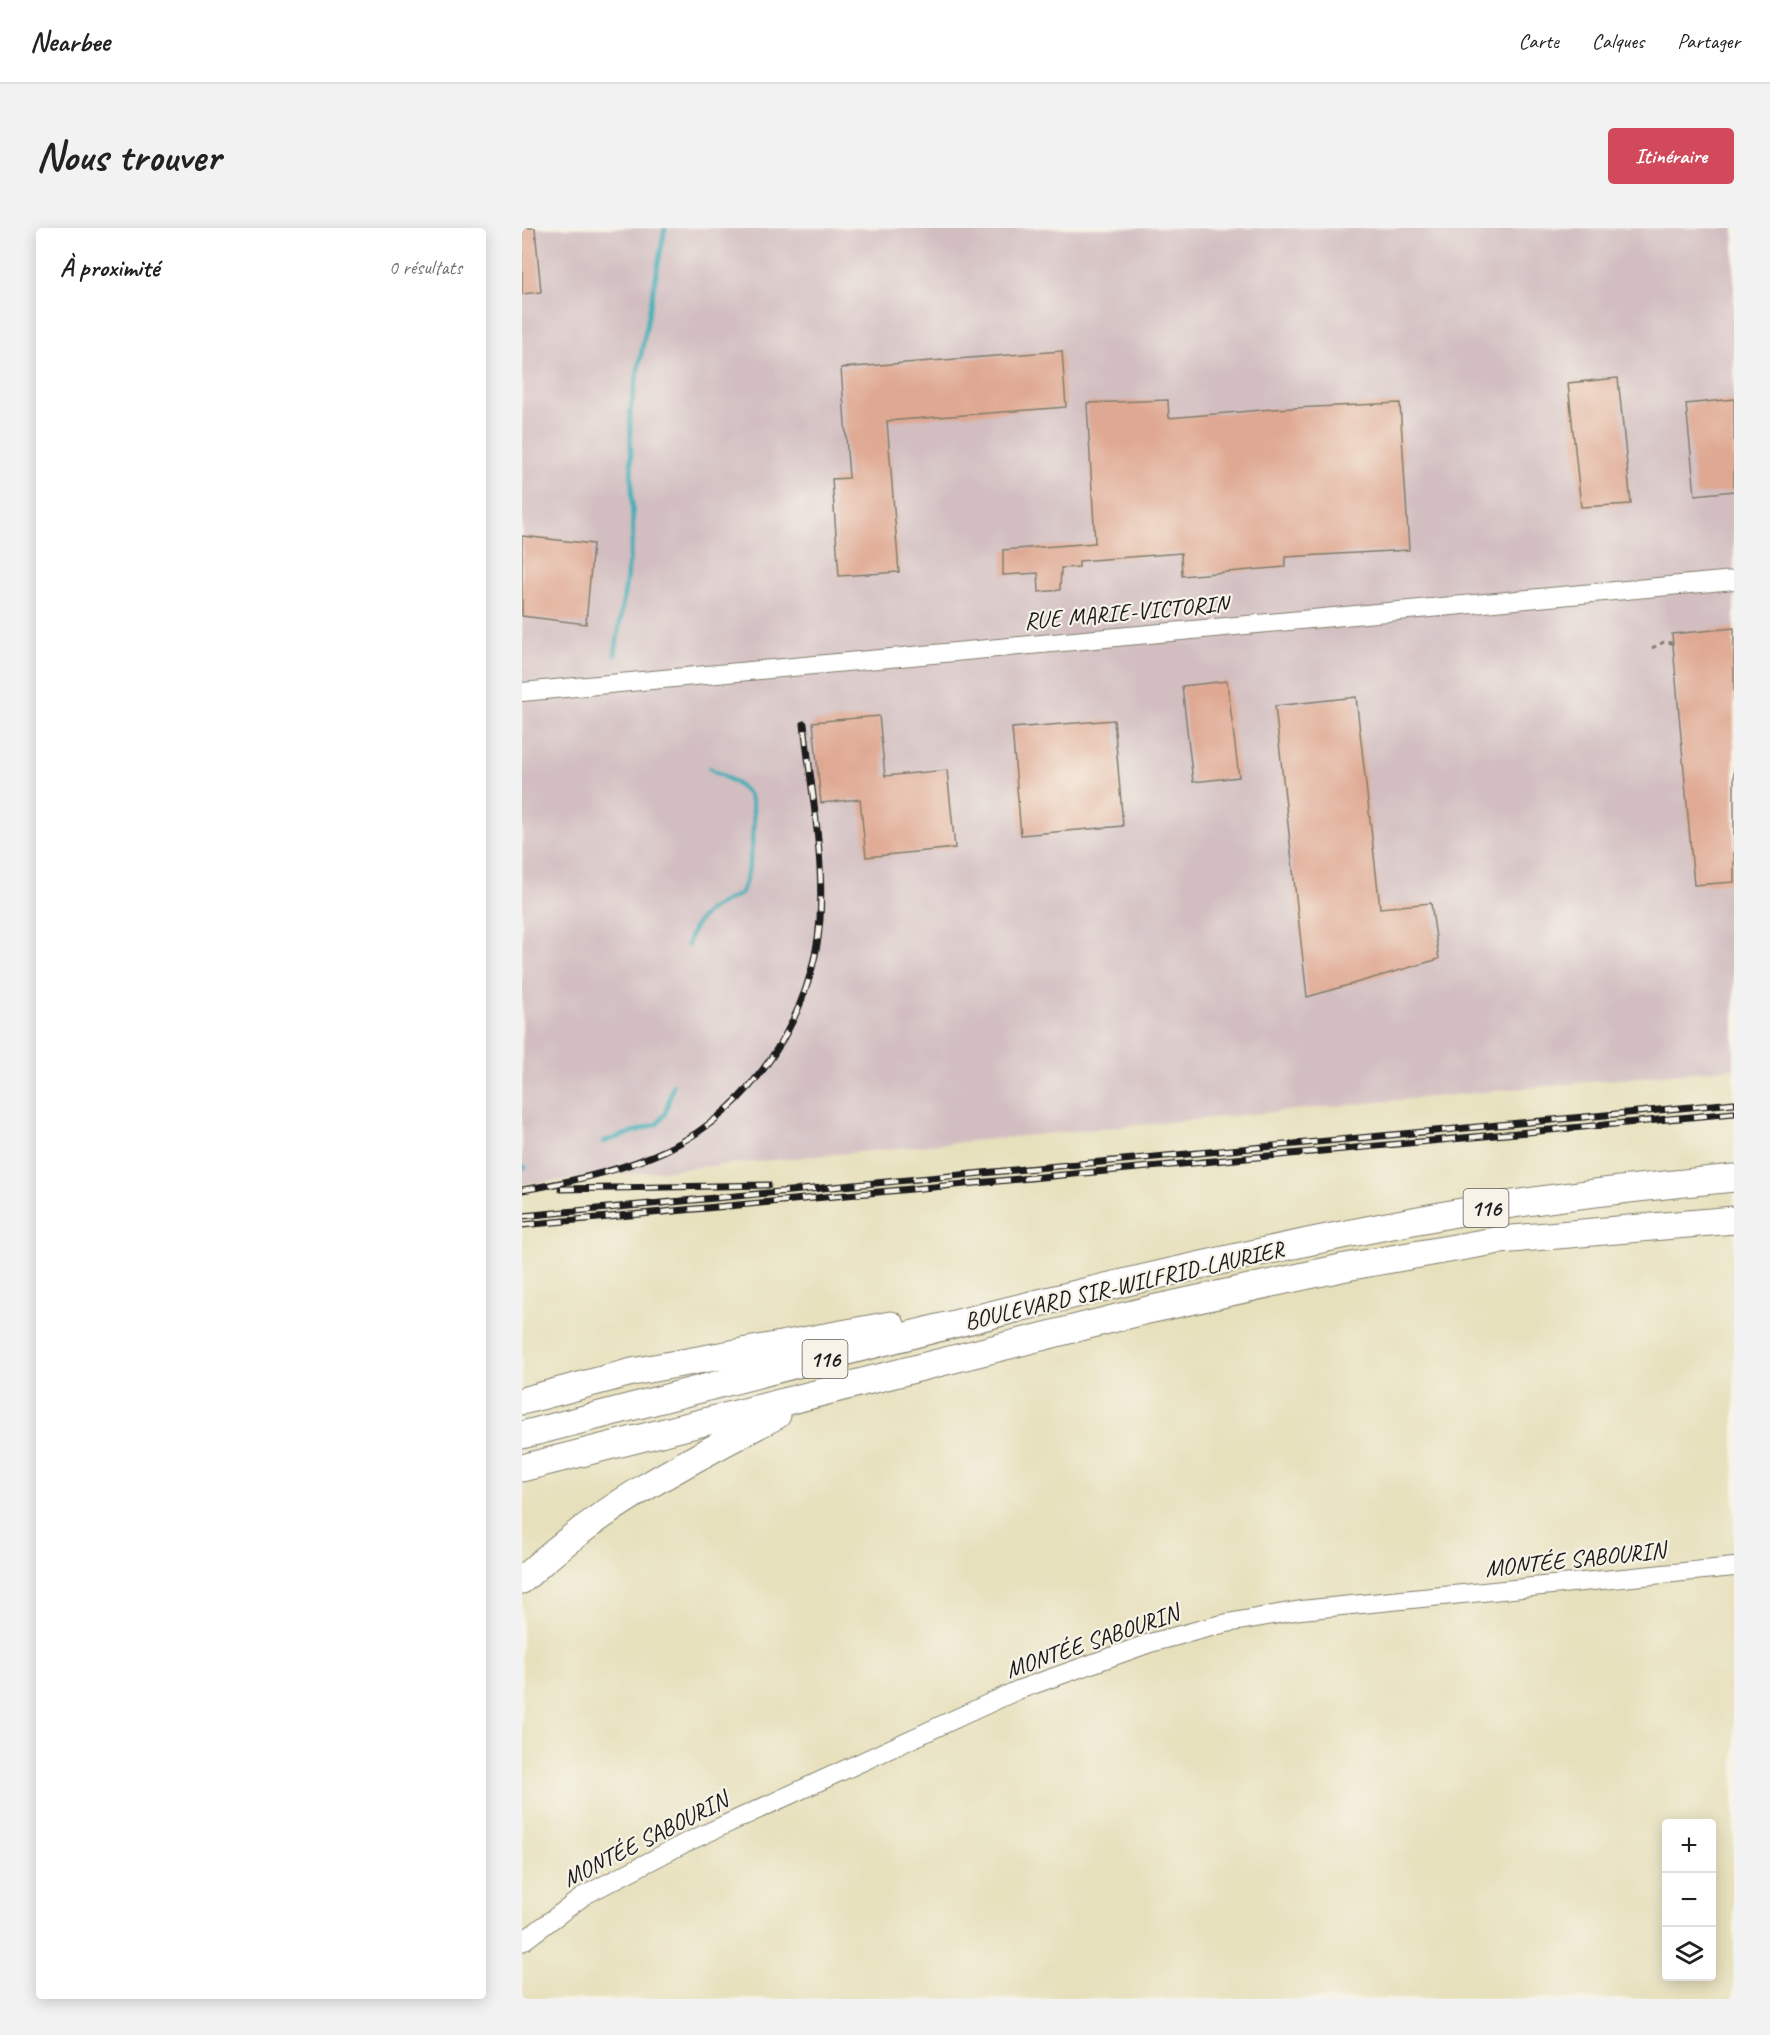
<!DOCTYPE html>
<html lang="fr">
<head>
<meta charset="utf-8">
<style>
	body { margin:0; font-family:Caveat,sans-serif; background:#f2f2f2; color:#222 }
	.controls { position:absolute; right:18px; bottom:18px; display:grid; overflow:hidden; border-radius:6px; box-shadow:0 3px 15px #0003 }
	.controls button { width:54px; height:54px; display:grid; place-items:center; padding:0; border:0; border-bottom:2px solid #e0e0e0; background:#fff; color:#222; font:30px sans-serif }
	.list { margin:0; padding:0; list-style:none }
	h2 { display:flex; justify-content:space-between; align-items:center; height:78px; margin:0; padding:0 24px; font-size:26px }
	h2 small { font-size:20px; font-weight:400; color:#767676 }
	.icon { flex:none; width:33px; height:33px; fill:none; stroke:currentColor; stroke-width:2; stroke-linecap:round; stroke-linejoin:round }
	.map { position:relative; flex:none; width:1212px; height:1771px; overflow:hidden; border-radius:6px }
	header { display:flex; align-items:center; gap:36px; box-sizing:border-box; height:84px; padding:0 30px; background:#fff; border-bottom:2px solid #e0e0e0 }
	header strong { font-size:28px }
	nav { display:flex; gap:33px; margin-inline-start:auto; font-size:21px }
	.intro { display:flex; align-items:center; justify-content:space-between; box-sizing:border-box; height:144px; padding:0 36px }
	h1 { margin:0; font-size:42px }
	.button { padding:15px 27px; border-radius:6px; background:#d1495b; color:#fff; font-size:21px; font-weight:700 }
	main { display:flex; gap:36px; padding:0 36px }
	aside { flex:1; background:#fff; border-radius:6px; box-shadow:0 3px 15px #0003 }
	.map>svg:first-child { display:block }
	.industrial { fill:#d2bec1 }
	.lines { fill:none; stroke-linecap:round; stroke-linejoin:round }
	.stream { stroke:#3bacb6; stroke-width:4.5 }
	.building { fill:#dfa892 }
	.minor-casing { stroke:#827e6c; stroke-width:20 }
	.highway-casing { stroke:#827e6c; stroke-width:29 }
	.path { stroke:#827e6c; stroke-width:3; stroke-dasharray:4.5 4.5; stroke-linecap:butt }
	.minor { stroke:#fff; stroke-width:18 }
	.highway { stroke:#fff; stroke-width:27 }
	.rail-casing { stroke:#1c1c1c; stroke-width:7 }
	.rail { stroke:#f7f3e8; stroke-width:4.5; stroke-dasharray:14; stroke-linecap:butt }
	.labels { text-anchor:middle; stroke-width:4.5; stroke-linejoin:round; paint-order:stroke }
	.shield { fill:#f7f3e8; stroke:#5e5c59; stroke-width:1.5 }
	.shield-label { font-size:22px; font-weight:bold; fill:#1c1c1c }
	.street-label { font-size:24px; fill:#1c1c1c; stroke:#f7f3e8 }
</style>
</head>
<body>
<header>
<strong>Nearbee</strong>
<nav><a>Carte</a><a>Calques</a><a>Partager</a></nav>
</header>
<div class="intro"><h1>Nous trouver</h1><a class="button">Itinéraire</a></div>
<main>
<aside>
<h2>À proximité<small>0 résultats</small></h2>
<ul class="list">
</ul>
</aside>
<div class="map">
<svg width="1212" height="1771" viewBox="0 0 1212 1771">
	<rect width="100%" height="100%" fill="#f7f3e8"/>
	<filter id="ink" filterUnits="userSpaceOnUse"><feTurbulence type="fractalNoise" baseFrequency=".0167" numOctaves="2"/><feDisplacementMap in="SourceGraphic" scale="12" xChannelSelector="R" yChannelSelector="G"/><feConvolveMatrix kernelMatrix="1 2 1 2 8 2 1 2 1" color-interpolation-filters="sRGB"/></filter>
	<filter id="wash" filterUnits="userSpaceOnUse"><feTurbulence type="fractalNoise" baseFrequency=".008" numOctaves="4" result="noise"/><feDisplacementMap in="SourceGraphic" scale="24" xChannelSelector="R" yChannelSelector="G"/><feGaussianBlur stdDeviation="1.35" result="paint"/><feColorMatrix in="noise" values="0 0 0 0 0 0 0 0 0 0 0 0 0 0 0 0 0 1.4 0 .05"/><feComposite in="paint" operator="in"/></filter>
	<g filter="url(#wash)">
		<rect width="100%" height="100%" fill="#e7e0bc"/>
		<!-- industrial -->
		<path class="industrial" d="M 0,0 L 1212,0 L 1212,840 L 0,956 Z"/>
		<g class="lines">
			<!-- stream -->
			<path class="stream" d="M 93,427 L 111,307 L 108,185 L 143,0
				M 166,717 C 172,687 192,678 218,666 C 228,652 236,586 228,570 C 222,557 200,548 188,540
				M 81,914 L 135,896 L 143,886 L 151,857
				M 0,940 L 3,939"/>
		</g>
		<g id="blocks">
			<!-- building -->
			<path class="building" d="M 0,0 L 13,0 L 19,64 L 0,66 Z
				M 540,123 L 544,179 L 365,193 L 377,344 L 317,348 L 310,251 L 327,250 L 319,140 Z
				M 1096,150 L 1109,276 L 1059,279 L 1046,155 Z
				M 1212,171 L 1212,263 L 1173,267 L 1164,176 Z
				M 646,172 L 647,190 L 751,181 L 878,175 L 887,322 L 763,329 L 763,339 L 660,348 L 659,325 L 557,333 L 557,339 L 539,340 L 538,362 L 517,364 L 516,345 L 481,347 L 481,322 L 573,315 L 565,175 Z
				M 0,308 L 71,316 L 64,396 L 0,388 Z
				M 1212,400 L 1212,654 L 1172,657 L 1150,406 Z
				M 705,453 L 717,549 L 671,554 L 660,458 Z
				M 834,469 L 858,680 L 909,675 L 917,731 L 785,769 L 753,478 Z
				M 357,488 L 363,548 L 425,542 L 433,620 L 344,629 L 338,571 L 299,575 L 291,494 Z
				M 592,492 L 601,598 L 499,607 L 490,500 Z"/>
		</g>
	</g>
	<g filter="url(#ink)">
		<use href="#blocks" fill-opacity="0" stroke="#827e6c" stroke-width="1.5"/>
		<g class="lines">
			<defs>
				<path id="minor" d="M 0,464 L 1212,352
					M 0,1714 L 63,1667 L 161,1616 L 496,1462 L 628,1415 L 700,1396 L 779,1382 L 1212,1339"/>
				<path id="highway" d="M 0,1173 L 110,1144 L 369,1097
					M 0,1207 C 310,1128 619,1042 934,985 C 1026,969 1119,959 1212,950
					M 0,1240 L 626,1082 L 824,1039 L 978,1012 L 1212,992
					M 0,1352 C 79,1278 161,1236 255,1187"/>
			</defs>
			<!-- minor casing -->
			<use href="#minor" class="minor-casing"/>
			<!-- highway casing -->
			<use href="#highway" class="highway-casing"/>
			<!-- path -->
			<path class="path" d="M 1130,420 L 1142,414 L 1150,415"/>
			<!-- minor -->
			<use href="#minor" class="minor"/>
			<!-- highway -->
			<use href="#highway" class="highway"/>
			<defs>
				<path id="rail" d="M 39,961 L 246,957
					M 0,962 C 49,954 99,943 144,922 C 231,882 292,785 298,691 C 302,627 289,560 282,496
					M 0,988 L 1212,875
					M 0,997 L 1212,885"/>
			</defs>
			<!-- rail casing -->
			<use href="#rail" class="rail-casing"/>
			<!-- rail -->
			<use href="#rail" class="rail"/>
		</g>
	</g>
	<g class="labels">
		<!-- shield labels -->
		<g class="shield">
			<rect x="941.5" y="961" width="45" height="38" rx="4.5"/>
			<rect x="280.5" y="1112" width="45" height="38" rx="4.5"/>
		</g>
		<g class="shield-label">
			<text x="964" y="988">116</text>
			<text x="303" y="1139">116</text>
		</g>
		<!-- street labels -->
		<g class="street-label">
			<text transform="translate(604 384) rotate(-5)" y="8">RUE MARIE-VICTORIN</text>
			<text transform="translate(602 1057) rotate(-13)" y="8">BOULEVARD SIR-WILFRID-LAURIER</text>
			<text transform="translate(1053 1331) rotate(-6)" y="8">MONTÉE SABOURIN</text>
			<text transform="translate(570 1413) rotate(-19)" y="8">MONTÉE SABOURIN</text>
			<text transform="translate(123 1611) rotate(-27)" y="8">MONTÉE SABOURIN</text>
		</g>
	</g>
</svg>
<div class="controls">
<button>+</button>
<button>−</button>
<button><svg class="icon" aria-label="layers" viewBox="0 0 24 24"><path d="M12 4l9 5-9 5-9-5zM3 14l9 5 9-5"/></svg></button>
</div>
</div>
</main>
</body>
</html>
